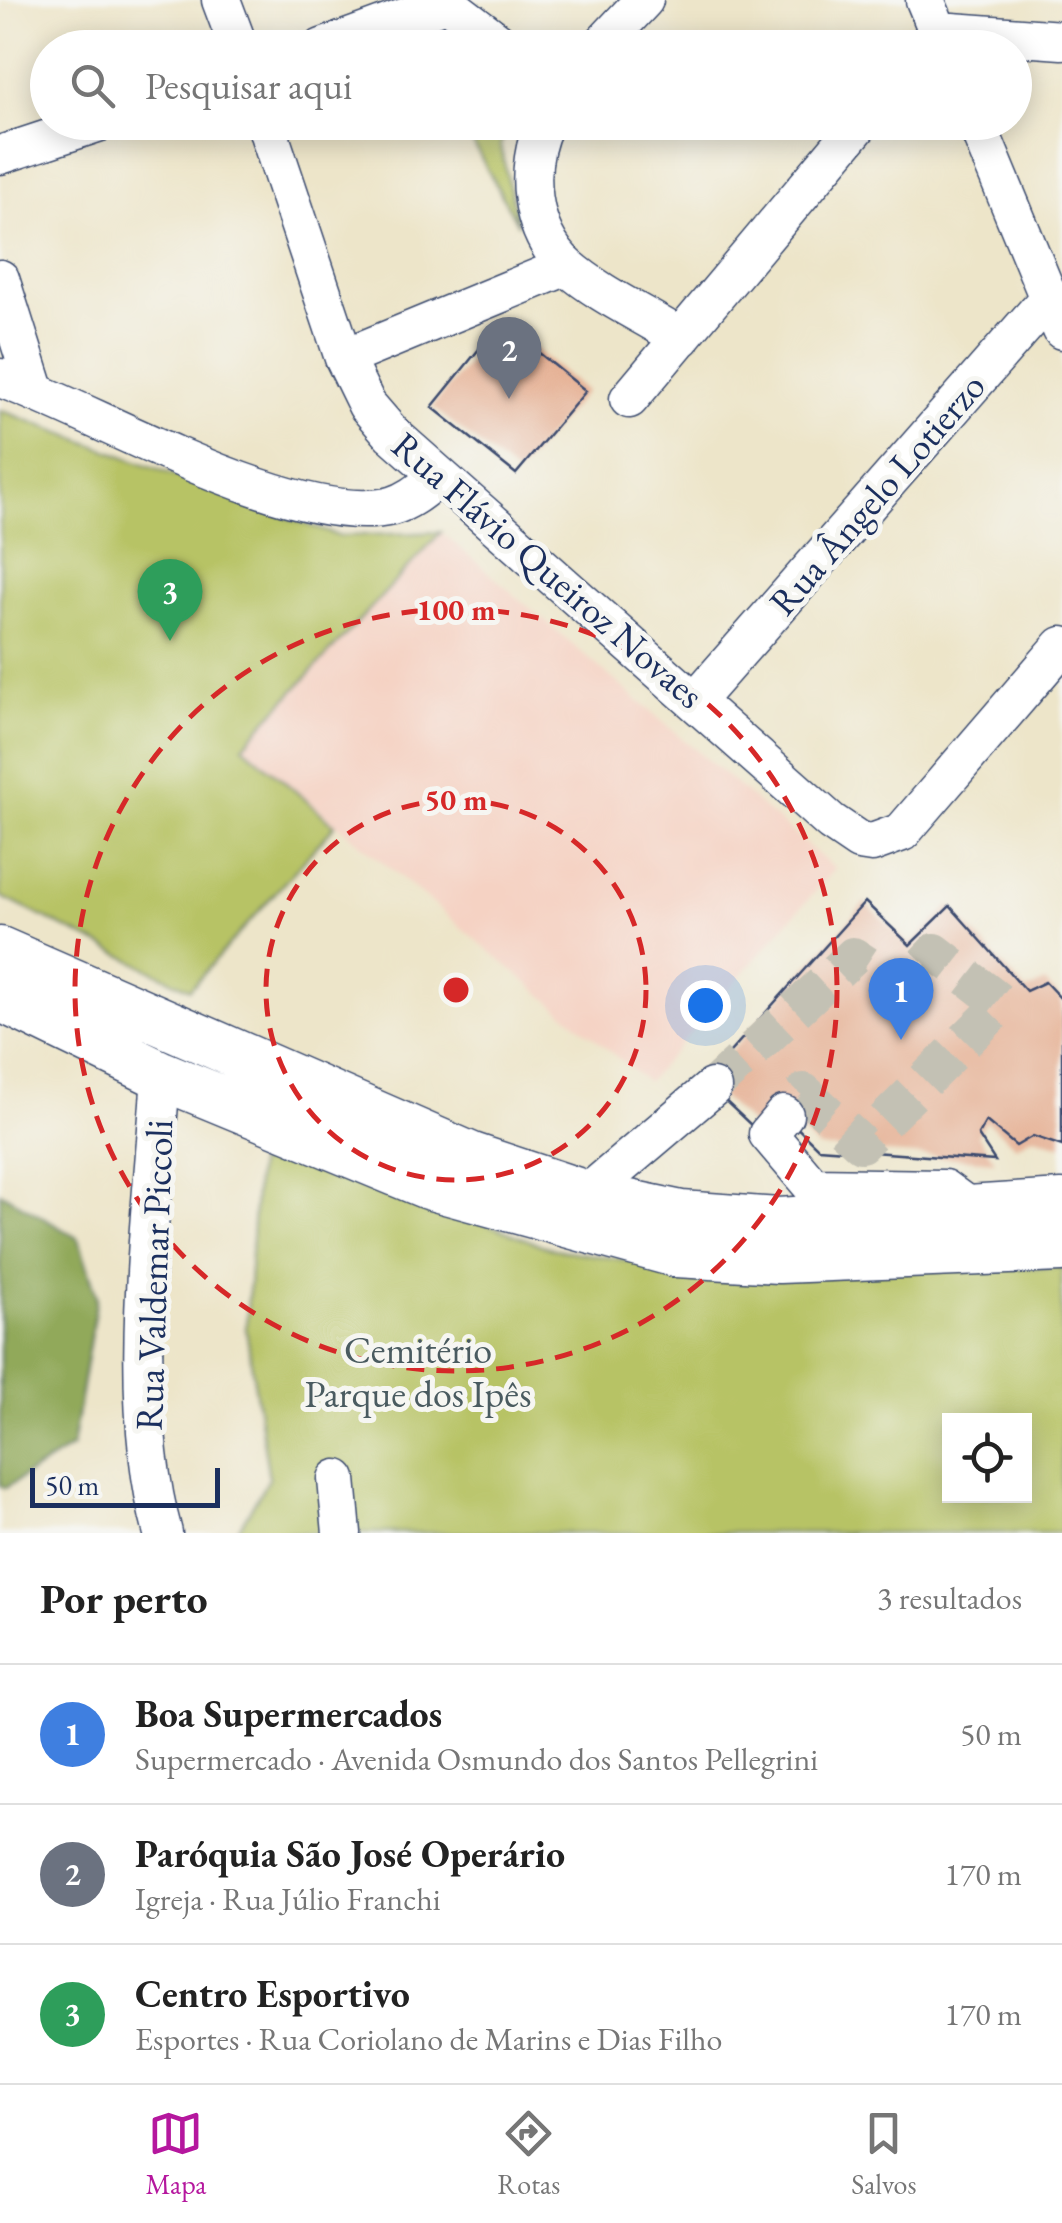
<!DOCTYPE html>
<html lang="pt">
<head>
<meta charset="utf-8">
<style>
	body { margin:0; font-family:"EB Garamond",serif; background:#f2f2f2; color:#222 }
	.controls { position:absolute; right:30px; bottom:30px; display:grid; overflow:hidden; border-radius:0px; box-shadow:0 5px 25px #0003 }
	.controls button { width:90px; height:90px; display:grid; place-items:center; padding:0; border:0; border-bottom:2px solid #e0e0e0; background:#fff; color:#222; font:50px sans-serif }
	.scale { position:absolute; left:30px; bottom:25px; width:190px; box-sizing:border-box; padding-left:10px; border:5px solid #1b2f5e; border-top:0; font-size:28px; line-height:35px; white-space:nowrap; color:#1b2f5e; -webkit-text-stroke:8px #f6f6f2; paint-order:stroke }
	.you { position:absolute; left:705px; top:1005px; width:35px; height:35px; margin:-25px; border:8px solid #fff; border-radius:50%; background:#1a73e8; box-shadow:0 0 0 15px #1a73e833 }
	.badge { display:grid; place-items:center; width:65px; height:65px; border-radius:50%; background:#b5179e; color:#fff; font-size:32px; font-weight:700 }
	.pin { position:absolute; translate:-50% -82px; filter:drop-shadow(0 2px 5px #0008) }
	.pin::after { content:''; position:absolute; top:52px; width:35px; height:30px; background:inherit; clip-path:polygon(0 0,100% 0,50% 100%) }
	.list { margin:0; padding:0; list-style:none }
	h2 { display:flex; justify-content:space-between; align-items:center; height:130px; margin:0; padding:0 40px; font-size:42px }
	h2 small { font-size:32px; font-weight:400; color:#767676 }
	.list li { display:grid; grid-template-columns:65px 1fr auto; gap:30px; align-items:center; box-sizing:border-box; height:140px; padding:0 40px; border-top:2px solid #e0e0e0 }
	.list b { display:block; font-size:38px; white-space:nowrap }
	.list p { margin:0; font-size:32px; white-space:nowrap; color:#767676 }
	.list em { font-size:32px; font-style:normal; color:#767676 }
	.icon { flex:none; width:55px; height:55px; fill:none; stroke:currentColor; stroke-width:2; stroke-linecap:round; stroke-linejoin:round }
	.map { position:relative; flex:none; width:1062px; height:1533px; overflow:hidden }
	.search { position:absolute; background:#fff; box-shadow:0 5px 25px #0003; left:30px; right:30px; top:30px; height:110px; display:flex; align-items:center; gap:25px; box-sizing:border-box; padding:0 35px; border-radius:55px; color:#767676; font-size:38px }
	.sheet { height:550px; background:#fff }
	nav { display:flex; justify-content:space-around; align-items:center; box-sizing:border-box; height:140px; border-top:2px solid #e0e0e0; background:#fff; font-size:28px; color:#767676 }
	nav a { display:grid; justify-items:center; gap:5px }
	nav .on { color:#b5179e }
	.map>svg:first-child { display:block }
	.built { fill:#f5d2c3 }
	.green { fill:#b7c365; stroke:#697962; stroke-width:2.5; fill-rule:evenodd }
	.forest { fill:#91a95a; stroke:#566c5c; stroke-width:2.5 }
	.building { fill:#e5af92 }
	.lines { fill:none; stroke-linecap:round; stroke-linejoin:round }
	.minor-tunnel { stroke:#c3c1b4; stroke-width:38; stroke-dasharray:38 19; stroke-linecap:butt }
	.minor-casing { stroke:#3a4a6e; stroke-width:41 }
	.major-casing { stroke:#3a4a6e; stroke-width:51 }
	.minor { stroke:#fff; stroke-width:38 }
	.major { stroke:#fff; stroke-width:48 }
	.ring { fill:none; stroke:#d62828; stroke-width:5; stroke-dasharray:18 12 }
	.labels { text-anchor:middle; stroke-width:10; stroke-linejoin:round; paint-order:stroke }
	.street-label { font-size:38px; fill:#1b2f5e; stroke:#f6f6f2 }
	.park-label { font-size:38px; fill:#4a5b60; stroke:#f6f6f2 }
	.centre { fill:#d62828; stroke:#f6f6f2; stroke-width:5 }
	.ring-label { font-size:30px; text-anchor:middle; font-weight:bold; fill:#d62828; stroke:#f6f6f2; stroke-width:10; stroke-linejoin:round; paint-order:stroke }
</style>
</head>
<body>
<div class="map">
<svg width="1062" height="1533" viewBox="0 0 1062 1533">
	<rect width="100%" height="100%" fill="#f6f6f2"/>
	<filter id="ink" filterUnits="userSpaceOnUse"><feTurbulence type="fractalNoise" baseFrequency=".01" numOctaves="2"/><feDisplacementMap in="SourceGraphic" scale="20" xChannelSelector="R" yChannelSelector="G"/><feConvolveMatrix kernelMatrix="1 2 1 2 8 2 1 2 1" color-interpolation-filters="sRGB"/></filter>
	<filter id="wash" filterUnits="userSpaceOnUse"><feTurbulence type="fractalNoise" baseFrequency=".0048" numOctaves="4" result="noise"/><feDisplacementMap in="SourceGraphic" scale="40" xChannelSelector="R" yChannelSelector="G"/><feGaussianBlur stdDeviation="2.25" result="paint"/><feColorMatrix in="noise" values="0 0 0 0 0 0 0 0 0 0 0 0 0 0 0 0 0 1.4 0 .05"/><feComposite in="paint" operator="in"/></filter>
	<g filter="url(#wash)">
		<rect width="100%" height="100%" fill="#ede5c9"/>
		<!-- built -->
		<path class="built" d="M 441,532 L 835,869 L 647,1082 L 243,746 Z"/>
		<!-- green -->
		<path class="green" d="M 447,22 L 488,47 L 421,47 L 413,32 Z
			M 462,123 L 513,123 L 500,144 L 518,225 Z
			M 0,410 L 338,536 L 441,532 L 243,746 L 335,825 L 190,989 L 0,896 Z
			M 295,1149 L 549,1248 L 670,1267 L 1062,1267 L 1062,1533 L 236,1533 L 269,1478 L 246,1329 L 257,1164 ZM 950,1420 L 1024,1420 L 1024,1496 L 950,1496 Z"/>
		<!-- forest -->
		<path class="forest" d="M 0,1192 L 79,1239 L 97,1297 L 72,1447 L 5,1488 L 0,1486 Z"/>
		<g id="blocks">
			<!-- building -->
			<path class="building" d="M 501,322 L 586,391 L 516,474 L 432,407 Z
				M 865,902 L 910,945 L 950,906 L 1026,991 L 1045,982 L 1062,1000 L 1062,1146 L 1033,1136 L 1016,1146 L 986,1121 L 978,1135 L 995,1161 L 818,1148 L 775,1106 L 753,1127 L 704,1081 Z"/>
		</g>
	</g>
	<g filter="url(#ink)">
		<use href="#blocks" fill-opacity="0" stroke="#3a4a6e" stroke-width="2.5"/>
		<g class="lines">
			<!-- minor-tunnel -->
			<path class="minor-tunnel" d="M 712,1088 L 853,956 L 902,988 L 935,952 L 1002,1004 L 861,1144 L 804,1092 L 784,1115"/>
			<defs>
				<path id="minor" d="M 221,0 L 239,48
					M 443,0 L 506,48
					M 925,0 L 945,48
					M 322,48 L 445,3
					M 599,48 L 644,0
					M 924,48 L 938,31 L 1062,40
					M 265,122 L 344,358 L 367,405 L 392,434 L 831,822 L 859,841 L 872,843 L 902,832 L 1062,646
					M 545,122 C 523,167 529,232 568,267 C 600,295 645,315 681,338
					M 976,122 L 1062,330
					M 0,155 L 100,122
					M 0,279 L 35,390
					M 344,358 L 567,266
					M 0,378 C 96,412 295,530 392,506 C 410,501 423,489 437,478
					M 629,399 L 861,122
					M 696,700 L 1048,299 L 1062,300
					M 161,1075 C 152,1216 125,1398 163,1533
					M 784,1115 L 768,1134 L 813,1187 L 944,1189 L 970,1208
					M 586,1195 L 712,1088
					M 337,1479 L 342,1533"/>
				<path id="major" d="M 0,951 L 472,1157 L 586,1195 L 681,1215 L 779,1222 L 1062,1204
					M 0,997 L 161,1075 L 428,1185 L 676,1253 L 779,1259 L 1062,1248"/>
			</defs>
			<!-- minor casing -->
			<use href="#minor" class="minor-casing"/>
			<!-- major casing -->
			<use href="#major" class="major-casing"/>
			<!-- minor -->
			<use href="#minor" class="minor"/>
			<!-- major -->
			<use href="#major" class="major"/>
		</g>
	</g>
	<!-- distance rings -->
	<g class="ring">
		<circle cx="456" cy="990" r="190"/>
		<circle cx="456" cy="990" r="381"/>
	</g>
	<g class="labels">
		<!-- street labels -->
		<g class="street-label">
			<text transform="translate(877 494) rotate(-49)" y="13">Rua Ângelo Lotierzo</text>
			<text transform="translate(548 570) rotate(41)" y="13">Rua Flávio Queiroz Novaes</text>
			<text transform="translate(154 1275) rotate(-88)" y="13">Rua Valdemar Piccoli</text>
		</g>
		<!-- park labels -->
		<g class="park-label">
			<text x="418" y="1363">Cemitério<tspan x="418" dy="44">Parque dos Ipês</tspan></text>
		</g>
	</g>
	<circle cx="456" cy="990" r="15" class="centre"/>
	<g class="ring-label">
		<text x="456" y="620">100 m</text>
		<text x="456" y="810">50 m</text>
	</g>
</svg>
<div class="controls">
<button><svg class="icon" aria-label="locate" viewBox="0 0 24 24"><circle cx="12" cy="12" r="6"/><path d="M12 2v4M12 18v4M2 12h4M18 12h4"/></svg></button>
</div>
<div class="scale">50 m</div>
<div class="you"></div>
<div class="pin badge" style="left:901px;top:1040px;background:#3f7fe0">1</div>
<div class="pin badge" style="left:509px;top:399px;background:#6b7280">2</div>
<div class="pin badge" style="left:170px;top:641px;background:#2e9e5b">3</div>
<div class="search"><svg class="icon" aria-label="search" viewBox="0 0 24 24"><circle cx="10" cy="10" r="6"/><path d="M15 15l6 6"/></svg>Pesquisar aqui</div>
</div>
<section class="sheet">
<h2>Por perto<small>3 resultados</small></h2>
<ul class="list">
<li><span class="badge" style="background:#3f7fe0">1</span><div><b>Boa Supermercados</b><p>Supermercado · Avenida Osmundo dos Santos Pellegrini</p></div><em>50 m</em></li>
<li><span class="badge" style="background:#6b7280">2</span><div><b>Paróquia São José Operário</b><p>Igreja · Rua Júlio Franchi</p></div><em>170 m</em></li>
<li><span class="badge" style="background:#2e9e5b">3</span><div><b>Centro Esportivo</b><p>Esportes · Rua Coriolano de Marins e Dias Filho</p></div><em>170 m</em></li>
</ul>
</section>
<nav>
<a class="on"><svg class="icon" aria-label="map" viewBox="0 0 24 24"><path d="M3 6l6-2 6 2 6-2v14l-6 2-6-2-6 2zM9 4v14M15 6v14"/></svg>Mapa</a>
<a><svg class="icon" aria-label="directions" viewBox="0 0 24 24"><path d="M12 3l9 9-9 9-9-9zM9 14v-3h6M13 9l2 2-2 2"/></svg>Rotas</a>
<a><svg class="icon" aria-label="saved" viewBox="0 0 24 24"><path d="M7 4h10v16l-5-4-5 4z"/></svg>Salvos</a>
</nav>
</body>
</html>
